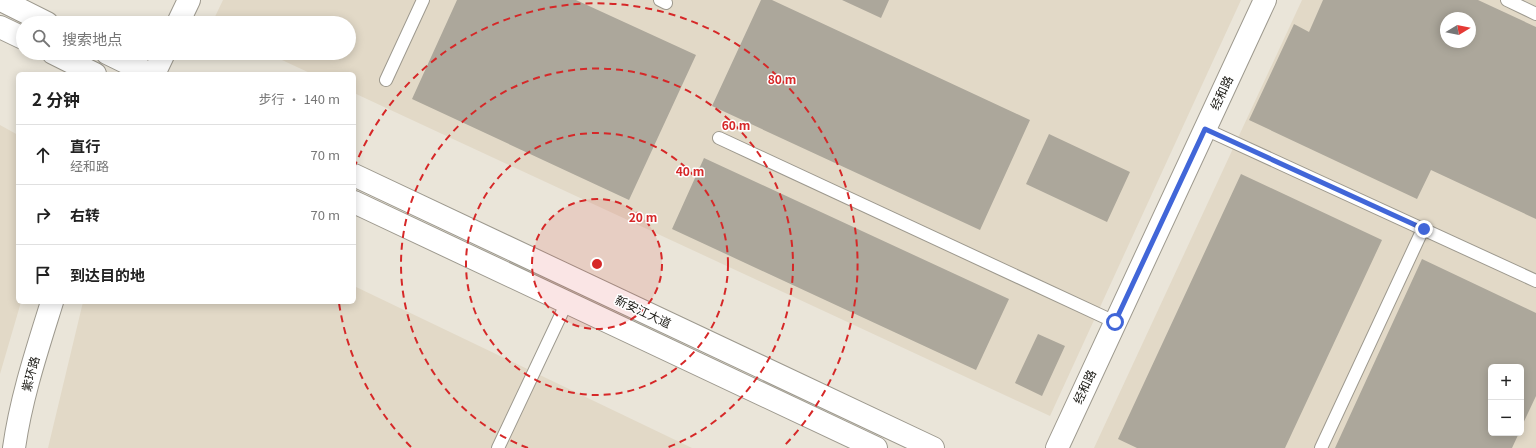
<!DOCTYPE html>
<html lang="zh">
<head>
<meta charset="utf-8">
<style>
	body { margin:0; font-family:Georgia,"Noto Sans SC",serif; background:#f2f2f2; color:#222 }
	.controls { position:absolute; right:12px; bottom:12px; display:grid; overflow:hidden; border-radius:6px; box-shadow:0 2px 10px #0003 }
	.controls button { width:36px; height:36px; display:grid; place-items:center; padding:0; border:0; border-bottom:1px solid #e0e0e0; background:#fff; color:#222; font:20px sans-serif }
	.compass { position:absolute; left:1440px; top:12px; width:36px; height:36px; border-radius:50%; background:#fff; box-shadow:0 2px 10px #0003; rotate:80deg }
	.stop { position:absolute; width:12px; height:12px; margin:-9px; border:3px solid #4166d8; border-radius:50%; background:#fff }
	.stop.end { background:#4166d8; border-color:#fff; box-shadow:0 1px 4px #0008 }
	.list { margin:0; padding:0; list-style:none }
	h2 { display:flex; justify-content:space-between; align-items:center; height:52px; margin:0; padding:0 16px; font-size:17px }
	h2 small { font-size:13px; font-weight:400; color:#767676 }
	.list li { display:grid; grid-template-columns:26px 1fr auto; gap:12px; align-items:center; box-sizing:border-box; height:60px; padding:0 16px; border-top:1px solid #e0e0e0 }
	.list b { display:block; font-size:15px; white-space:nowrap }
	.list p { margin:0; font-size:13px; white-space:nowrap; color:#767676 }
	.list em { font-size:13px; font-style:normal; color:#767676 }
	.icon { flex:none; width:22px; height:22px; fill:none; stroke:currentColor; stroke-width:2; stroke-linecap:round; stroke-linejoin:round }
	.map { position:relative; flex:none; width:1536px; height:448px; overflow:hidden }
	.search { position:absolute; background:#fff; box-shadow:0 2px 10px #0003; left:16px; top:16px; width:340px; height:44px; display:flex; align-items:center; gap:10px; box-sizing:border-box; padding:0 14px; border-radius:22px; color:#767676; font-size:15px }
	.panel { position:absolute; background:#fff; box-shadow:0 2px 10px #0003; left:16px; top:72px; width:340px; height:232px; border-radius:6px }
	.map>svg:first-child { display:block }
	.built { fill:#e2d9c7; fill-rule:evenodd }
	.building { fill:#aca79b; fill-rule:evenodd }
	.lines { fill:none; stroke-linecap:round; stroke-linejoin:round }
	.lane-casing { stroke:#9d998e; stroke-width:14 }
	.street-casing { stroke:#9d998e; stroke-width:24 }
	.secondary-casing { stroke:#9d998e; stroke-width:24 }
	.lane { stroke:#fff; stroke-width:12 }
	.street { stroke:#fff; stroke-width:22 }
	.secondary { stroke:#fff; stroke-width:22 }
	.route { stroke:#4166d8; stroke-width:5 }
	.ring { fill:none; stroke:#d62828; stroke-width:2; stroke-dasharray:7 5 }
	.labels { text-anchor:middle; stroke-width:3; stroke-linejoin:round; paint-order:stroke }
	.street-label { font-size:12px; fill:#191813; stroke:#fff }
	.centre { fill:#d62828; stroke:#fff; stroke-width:2 }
	.ring-label { font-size:12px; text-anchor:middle; font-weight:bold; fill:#d62828; stroke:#fff; stroke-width:3; stroke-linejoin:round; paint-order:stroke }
</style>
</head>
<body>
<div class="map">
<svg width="1536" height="448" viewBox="0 0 1536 448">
	<rect width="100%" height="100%" fill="#eae5d9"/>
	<!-- built -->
	<path class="built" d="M 223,0 L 1241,0 L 1050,416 L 354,93 L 354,74 L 312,74 L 267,53 L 349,53 L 349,23 L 212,23 Z
		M 1302,0 L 1536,0 L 1536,448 L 1094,448 ZM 1446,18 L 1470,18 L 1470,42 L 1446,42 ZM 1491,367 L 1521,367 L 1521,433 L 1491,433 Z
		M 0,125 L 18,135 L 18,302 L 21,302 L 0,374 Z
		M 354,286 L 692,448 L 48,448 L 83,302 L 354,302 Z"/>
	<!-- building -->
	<path class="building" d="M 457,0 L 576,0 L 696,55 L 629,200 L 412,99 Z
		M 761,0 L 772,0 L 1030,120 L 980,230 L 712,106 Z
		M 842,0 L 889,0 L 881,18 Z
		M 1323,0 L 1478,0 L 1536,27 L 1536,219 L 1431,170 L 1417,199 L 1249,120 L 1294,24 L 1309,32 ZM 1446,18 L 1470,18 L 1470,42 L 1446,42 Z
		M 1049,134 L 1130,172 L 1107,222 L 1026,184 Z
		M 704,158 L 1009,299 L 976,370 L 672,229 Z
		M 1241,174 L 1382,240 L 1285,448 L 1137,448 L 1118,439 Z
		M 1422,259 L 1536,313 L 1536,396 L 1521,428 L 1521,367 L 1491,367 L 1491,433 L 1519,433 L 1512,448 L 1335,448 Z
		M 1038,334 L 1065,346 L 1042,396 L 1015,383 Z"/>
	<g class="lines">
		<defs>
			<path id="lane" d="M 660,0 L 666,3
				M 1507,0 L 1536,14
				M 386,80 L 423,0
				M 1205,129 L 1536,281
				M 719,138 L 1115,322
				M 498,448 L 567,302
				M 1321,448 L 1423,229"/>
			<path id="street" d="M 178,23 L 189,0
				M 154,74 L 164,53
				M 14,448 C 21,398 37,350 52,302
				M 1057,448 L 1265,0"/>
			<path id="secondary" d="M 1,0 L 47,23
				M 0,27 L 23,38
				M 53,53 L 95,74
				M 107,53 L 150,74
				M 354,175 L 933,448
				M 354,202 L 876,448"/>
		</defs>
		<!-- lane casing -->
		<use href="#lane" class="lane-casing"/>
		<!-- street casing -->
		<use href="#street" class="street-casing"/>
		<!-- secondary casing -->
		<use href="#secondary" class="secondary-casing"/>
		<!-- lane -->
		<use href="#lane" class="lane"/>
		<!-- street -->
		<use href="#street" class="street"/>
		<!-- secondary -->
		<use href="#secondary" class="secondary"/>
	</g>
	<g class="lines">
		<!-- route -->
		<path class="route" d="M 1115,322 L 1205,129 L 1424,229"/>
	</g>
	<!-- distance rings -->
	<circle cx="597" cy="264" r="65" fill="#d62828" fill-opacity=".12"/>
	<g class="ring">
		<circle cx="597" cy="264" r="65"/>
		<circle cx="597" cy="264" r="131"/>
		<path d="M528 448A196 196 0 1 1 666 448"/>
		<path d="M411 447A261 261 0 0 1 339 303M354 168A261 261 0 1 1 783 447"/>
	</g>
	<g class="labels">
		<!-- street labels -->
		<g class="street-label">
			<text transform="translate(1222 93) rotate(-65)" y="4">经和路</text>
			<text transform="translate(643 312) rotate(25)" y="4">新安江大道</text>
			<text transform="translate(31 374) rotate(-75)" y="4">紫环路</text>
			<text transform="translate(1085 387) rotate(-65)" y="4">经和路</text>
		</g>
	</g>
	<circle cx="597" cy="264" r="6" class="centre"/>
	<g class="ring-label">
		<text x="782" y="84">80 m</text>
		<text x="736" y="130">60 m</text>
		<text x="690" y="176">40 m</text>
		<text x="643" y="222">20 m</text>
	</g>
</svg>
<div class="controls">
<button>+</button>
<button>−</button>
</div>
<svg class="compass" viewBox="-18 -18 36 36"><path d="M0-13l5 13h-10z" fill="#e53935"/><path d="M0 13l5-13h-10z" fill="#767676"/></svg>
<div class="stop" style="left:1115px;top:322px"></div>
<div class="stop end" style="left:1424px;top:229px"></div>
<div class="search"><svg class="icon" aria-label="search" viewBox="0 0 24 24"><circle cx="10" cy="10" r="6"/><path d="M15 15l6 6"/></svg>搜索地点</div>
<section class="panel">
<h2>2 分钟<small>步行 · 140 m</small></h2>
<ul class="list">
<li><svg class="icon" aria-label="ahead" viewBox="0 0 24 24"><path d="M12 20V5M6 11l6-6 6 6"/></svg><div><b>直行</b><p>经和路</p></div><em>70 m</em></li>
<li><svg class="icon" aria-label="right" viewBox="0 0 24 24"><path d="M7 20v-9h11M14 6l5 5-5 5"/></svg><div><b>右转</b></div><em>70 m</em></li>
<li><svg class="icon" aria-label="arrive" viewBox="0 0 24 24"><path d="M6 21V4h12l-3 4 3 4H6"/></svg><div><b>到达目的地</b></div></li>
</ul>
</section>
</div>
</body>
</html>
